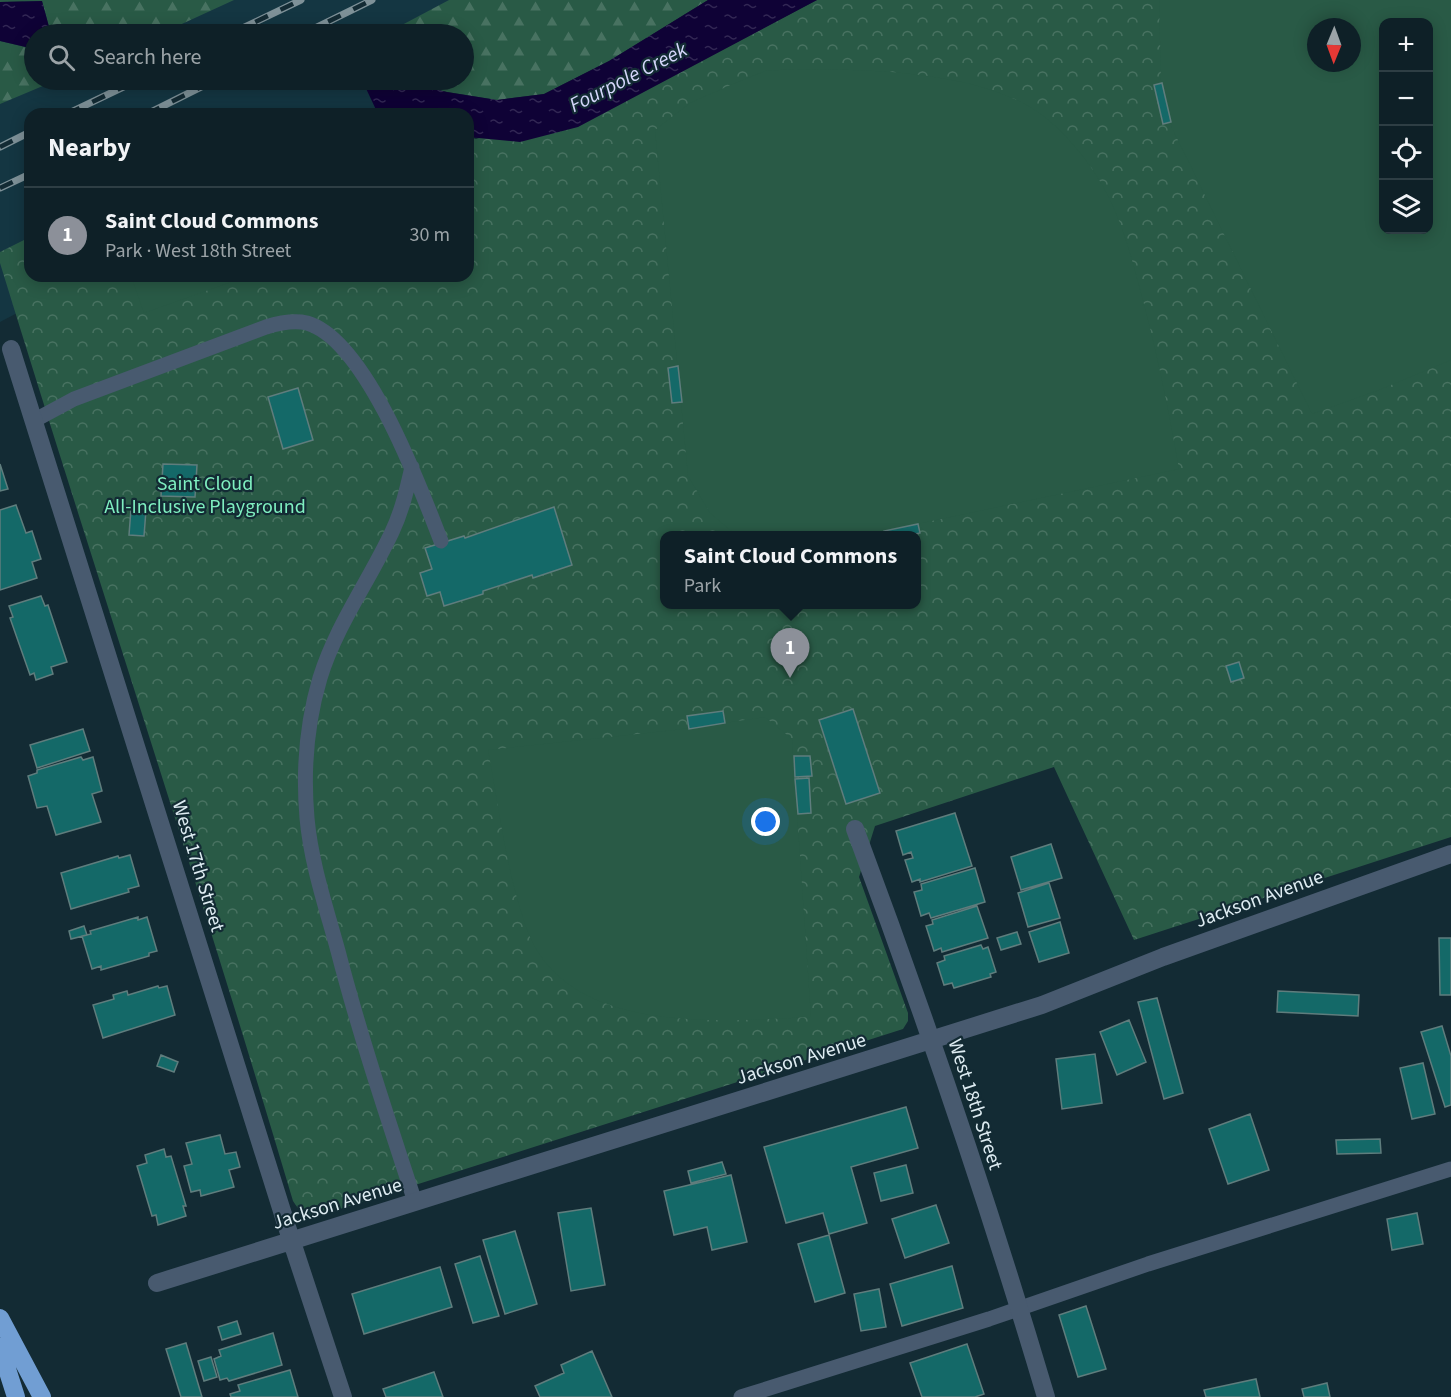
<!DOCTYPE html>
<html lang="en">
<head>
<meta charset="utf-8">
<style>
	body { margin:0; font-family:"Source Sans 3",sans-serif; background:#17282f; color:#f1f3f6 }
	.controls { position:absolute; right:18px; top:18px; display:grid; overflow:hidden; border-radius:12px; box-shadow:0 3px 15px #0003 }
	.controls button { width:54px; height:54px; display:grid; place-items:center; padding:0; border:0; border-bottom:2px solid #2e3e44; background:#0e2027; color:#f1f3f6; font:30px sans-serif }
	.compass { position:absolute; left:1307px; top:18px; width:54px; height:54px; border-radius:50%; background:#0e2027; box-shadow:0 3px 15px #0003; rotate:181deg }
	.you { position:absolute; left:766px; top:822px; width:21px; height:21px; margin:-15px; border:4px solid #fff; border-radius:50%; background:#1a73e8; box-shadow:0 0 0 9px #1a73e833 }
	.badge { display:grid; place-items:center; width:39px; height:39px; border-radius:50%; background:#8c9099; color:#fff; font-size:20px; font-weight:700 }
	.pin { position:absolute; translate:-50% -50px; filter:drop-shadow(0 2px 3px #0008) }
	.pin::after { content:''; position:absolute; top:32px; width:21px; height:18px; background:inherit; clip-path:polygon(0 0,100% 0,50% 100%) }
	.popup { position:absolute; left:660px; top:531px; width:261px; height:78px; box-sizing:border-box; display:grid; place-content:center; border-radius:12px; background:#0e2027; filter:drop-shadow(0 2px 4px #0005); font-size:20px; white-space:nowrap; color:#9ba3a7 }
	.popup b { font-size:22px; color:#f1f3f6 }
	.popup::after { content:''; position:absolute; left:50%; top:100%; margin-left:-12px; border:12px solid transparent; border-top-color:#0e2027 }
	.list { margin:0; padding:0; list-style:none }
	h2 { display:flex; justify-content:space-between; align-items:center; height:78px; margin:0; padding:0 24px; font-size:26px }
	h2 small { font-size:20px; font-weight:400; color:#9ba3a7 }
	.list li { display:grid; grid-template-columns:39px 1fr auto; gap:18px; align-items:center; box-sizing:border-box; height:96px; padding:0 24px; border-top:2px solid #2e3e44 }
	.list b { display:block; font-size:22px; white-space:nowrap }
	.list p { margin:0; font-size:20px; white-space:nowrap; color:#9ba3a7 }
	.list em { font-size:20px; font-style:normal; color:#9ba3a7 }
	.icon { flex:none; width:33px; height:33px; fill:none; stroke:currentColor; stroke-width:2; stroke-linecap:round; stroke-linejoin:round }
	.map { position:relative; flex:none; width:1451px; height:1397px; overflow:hidden }
	.search { position:absolute; background:#0e2027; box-shadow:0 3px 15px #0003; left:24px; top:24px; width:450px; height:66px; display:flex; align-items:center; gap:15px; box-sizing:border-box; padding:0 21px; border-radius:33px; color:#9ba3a7; font-size:22px }
	.panel { position:absolute; background:#0e2027; box-shadow:0 3px 15px #0003; left:24px; top:108px; width:450px; height:174px; border-radius:18px }
	.map>svg:first-child { display:block }
	.built { fill:#143642; fill-rule:evenodd }
	.forest { fill:url(#forest-firs) }
	.park { fill:url(#park-crowns); fill-rule:evenodd }
	.pitch { fill:#295a46; fill-rule:evenodd }
	.water { fill:url(#water-ripples) }
	.building { fill:#146968; stroke:#5f7d7d; stroke-width:1.5 }
	.lines { fill:none; stroke-linecap:round; stroke-linejoin:round }
	.service { stroke:#485a6f; stroke-width:15 }
	.minor { stroke:#485a6f; stroke-width:18 }
	.motorway { stroke:#719ed3; stroke-width:18 }
	.rail-casing { stroke:#7e9198; stroke-width:7 }
	.rail { stroke:#132b34; stroke-width:4.5; stroke-dasharray:14; stroke-linecap:butt }
	.labels { text-anchor:middle; stroke-width:4.5; stroke-linejoin:round; paint-order:stroke }
	.park-label { font-size:20px; fill:#7fefc0; stroke:#132b34 }
	.street-label { font-size:20px; fill:#deecf2; stroke:#132b34 }
	.water-label { font-size:21px; font-style:italic; fill:#d5d7fb; stroke:#132b34 }
</style>
</head>
<body>
<div class="map">
<svg width="1451" height="1397" viewBox="0 0 1451 1397">
	<defs>
		<pattern id="forest-firs" width="22" height="20" patternUnits="userSpaceOnUse" patternTransform="scale(1.5)"><rect width="22" height="20" fill="#295a46"/><path d="M5 1l3.5 6h-7zM16 11l3.5 6h-7z" fill="#487261"/></pattern>
		<pattern id="park-crowns" width="20" height="18" patternUnits="userSpaceOnUse" patternTransform="scale(1.5)"><rect width="20" height="18" fill="#295a46"/><path d="M2 6a3 3 0 1 1 6 0M12 15a3 3 0 1 1 6 0" fill="none" stroke="#487261"/></pattern>
		<pattern id="water-ripples" width="26" height="14" patternUnits="userSpaceOnUse" patternTransform="scale(1.5)"><rect width="26" height="14" fill="#0f0236"/><path d="M2 4q2-2 4 0t4 0M15 11q2-2 4 0t4 0" fill="none" stroke="#322754"/></pattern>
	</defs>
	<rect width="100%" height="100%" fill="#132b34"/>
	<!-- built -->
	<path class="built" d="M 26,0 L 622,0 L 401,114 L 30,114 L 30,276 L 88,276 L 0,322 L 0,13 ZM 34,34 L 464,34 L 464,80 L 34,80 Z"/>
	<!-- forest -->
	<path class="forest" d="M 0,0 L 234,0 L 160,34 L 51,34 L 42,1 L 0,2 Z
		M 449,0 L 708,0 L 609,61 L 544,94 L 497,100 L 447,92 L 398,80 L 464,80 L 464,34 L 385,34 Z
		M 0,41 L 34,49 L 34,80 L 57,80 L 0,104 Z"/>
	<!-- park -->
	<path class="park" d="M 817,0 L 1451,0 L 1451,837 L 1134,940 L 1054,767 L 875,826 L 859,877 L 908,1013 L 908,1021 L 903,1029 L 318,1216 C 305,1217 300,1212 293,1201 C 200,887 96,576 0,263 L 0,252 L 30,237 L 30,276 L 468,276 L 468,137 L 476,139 L 674,75 ZM 1384,22 L 1428,22 L 1428,230 L 1384,230 ZM 1316,27 L 1352,27 L 1352,63 L 1316,63 ZM 664,536 L 916,536 L 916,604 L 664,604 Z"/>
	<!-- pitch -->
	<path class="pitch" d="M 1159,0 L 1451,0 L 1451,360 L 1379,390 L 1312,414 L 1172,128 L 1161,81 ZM 1384,22 L 1428,22 L 1428,230 L 1384,230 ZM 1316,27 L 1352,27 L 1352,63 L 1316,63 Z
		M 795,69 C 867,70 953,70 1019,101 C 1054,117 1089,159 1106,192 C 1121,220 1130,252 1138,282 C 1155,343 1168,406 1179,469 L 865,535 L 736,535 L 710,513 L 688,476 L 655,130 L 690,103 L 733,84 L 765,71 Z
		M 131,276 L 248,276 L 144,313 Z
		M 765,717 L 792,739 L 811,1017 C 719,1021 562,1037 525,924 C 506,869 499,808 488,750 L 675,730 Z"/>
	<!-- water -->
	<path class="water" d="M 708,0 L 817,0 L 578,127 L 520,142 L 468,137 L 468,114 L 378,114 L 362,80 L 398,80 L 447,92 L 497,100 L 544,94 L 609,61 Z
		M 42,1 L 51,34 L 34,34 L 34,49 L 0,41 L 0,2 Z"/>
	<!-- building -->
	<path class="building" d="M 1162,83 L 1171,122 L 1163,124 L 1154,85 Z
		M 678,366 L 682,402 L 672,403 L 668,368 Z
		M 298,388 L 313,440 L 283,449 L 268,397 Z
		M 0,464 L 8,489 L 0,491 Z
		M 163,464 L 197,465 L 195,497 L 161,496 Z
		M 16,505 L 26,533 L 32,531 L 41,559 L 32,562 L 37,578 L 0,590 L 0,510 Z
		M 554,507 L 572,565 L 533,578 L 532,575 L 483,591 L 483,594 L 444,606 L 440,592 L 427,596 L 420,573 L 432,569 L 425,548 L 464,536 L 465,538 Z
		M 131,509 L 146,510 L 144,536 L 129,535 Z
		M 918,524 L 920,533 L 906,536 L 885,536 L 884,531 Z
		M 41,596 L 45,606 L 48,605 L 67,662 L 51,667 L 53,674 L 36,680 L 34,673 L 30,675 L 10,618 L 13,617 L 9,606 Z
		M 1239,662 L 1244,678 L 1231,682 L 1226,666 Z
		M 853,709 L 880,793 L 846,804 L 819,720 Z
		M 723,711 L 725,723 L 689,729 L 687,716 Z
		M 83,729 L 90,751 L 37,768 L 30,745 Z
		M 794,756 L 810,756 L 812,776 L 795,777 Z
		M 81,757 L 83,760 L 93,757 L 102,791 L 92,794 L 101,822 L 56,835 L 47,806 L 37,808 L 28,776 L 37,773 L 37,770 Z
		M 809,778 L 811,813 L 798,814 L 795,779 Z
		M 955,813 L 972,866 L 920,882 L 920,879 L 912,882 L 905,860 L 913,858 L 911,852 L 903,855 L 896,831 Z
		M 1051,844 L 1062,878 L 1021,890 L 1011,857 Z
		M 130,855 L 139,886 L 128,889 L 129,892 L 71,909 L 61,873 L 118,856 L 119,858 Z
		M 975,868 L 985,902 L 931,918 L 929,913 L 921,916 L 914,892 L 922,890 L 921,884 Z
		M 1049,883 L 1060,918 L 1028,927 L 1018,893 Z
		M 977,906 L 988,938 L 942,952 L 941,948 L 934,951 L 926,926 L 933,924 L 932,920 Z
		M 138,917 L 138,920 L 147,917 L 157,951 L 149,953 L 149,956 L 101,970 L 101,966 L 92,969 L 82,936 L 91,934 L 90,931 Z
		M 1060,922 L 1069,953 L 1039,962 L 1029,932 Z
		M 84,926 L 87,935 L 71,939 L 69,931 Z
		M 1017,932 L 1021,944 L 1001,950 L 997,938 Z
		M 1439,938 L 1451,938 L 1451,995 L 1440,995 Z
		M 981,945 L 983,949 L 988,947 L 996,972 L 990,974 L 991,977 L 954,988 L 952,983 L 944,985 L 937,963 L 945,960 L 944,956 Z
		M 158,986 L 159,988 L 167,986 L 175,1015 L 103,1038 L 93,1005 L 114,999 L 113,995 L 127,991 L 128,995 Z
		M 1278,991 L 1359,995 L 1358,1016 L 1277,1012 Z
		M 1157,998 L 1183,1093 L 1164,1099 L 1138,1002 Z
		M 1129,1020 L 1146,1062 L 1117,1075 L 1100,1032 Z
		M 1442,1026 L 1451,1056 L 1451,1105 L 1445,1107 L 1421,1032 Z
		M 1095,1054 L 1102,1103 L 1062,1109 L 1056,1059 Z
		M 161,1055 L 178,1062 L 174,1072 L 157,1066 Z
		M 1423,1063 L 1435,1114 L 1412,1119 L 1400,1068 Z
		M 906,1107 L 918,1148 L 851,1167 L 867,1223 L 829,1234 L 823,1213 L 786,1223 L 764,1147 Z
		M 1250,1114 L 1269,1170 L 1228,1184 L 1209,1129 Z
		M 220,1135 L 225,1154 L 236,1152 L 240,1167 L 229,1170 L 234,1187 L 201,1196 L 200,1190 L 191,1192 L 184,1166 L 192,1164 L 186,1143 Z
		M 1380,1139 L 1381,1153 L 1337,1154 L 1336,1140 Z
		M 164,1149 L 166,1157 L 171,1156 L 186,1206 L 183,1206 L 186,1216 L 158,1225 L 156,1215 L 152,1216 L 137,1166 L 147,1163 L 145,1155 Z
		M 722,1162 L 726,1174 L 691,1183 L 688,1171 Z
		M 906,1165 L 913,1193 L 881,1201 L 874,1173 Z
		M 731,1175 L 747,1242 L 712,1250 L 707,1227 L 674,1235 L 664,1191 Z
		M 936,1205 L 949,1243 L 905,1258 L 892,1219 Z
		M 591,1208 L 605,1285 L 571,1291 L 558,1213 Z
		M 1417,1213 L 1423,1244 L 1392,1250 L 1387,1219 Z
		M 515,1231 L 537,1304 L 505,1314 L 483,1240 Z
		M 829,1235 L 845,1293 L 815,1302 L 798,1244 Z
		M 480,1256 L 499,1316 L 473,1323 L 455,1264 Z
		M 952,1266 L 963,1308 L 902,1326 L 890,1284 Z
		M 440,1267 L 452,1307 L 364,1334 L 352,1294 Z
		M 879,1289 L 886,1327 L 861,1331 L 854,1294 Z
		M 1086,1306 L 1106,1369 L 1078,1377 L 1059,1315 Z
		M 237,1321 L 241,1334 L 222,1340 L 218,1327 Z
		M 273,1333 L 282,1365 L 229,1381 L 227,1378 L 220,1380 L 214,1359 L 221,1356 L 219,1350 Z
		M 186,1343 L 202,1397 L 181,1397 L 166,1349 Z
		M 967,1344 L 984,1394 L 975,1397 L 922,1397 L 910,1363 Z
		M 592,1351 L 612,1397 L 540,1397 L 535,1386 L 564,1373 L 561,1365 Z
		M 211,1357 L 217,1377 L 204,1381 L 198,1361 Z
		M 290,1370 L 298,1397 L 231,1397 L 230,1394 L 240,1391 L 238,1385 Z
		M 434,1372 L 443,1397 L 386,1397 L 383,1389 Z
		M 1256,1379 L 1260,1397 L 1206,1397 L 1204,1390 Z
		M 1327,1383 L 1330,1397 L 1304,1397 L 1302,1389 Z"/>
	<g class="lines">
		<!-- service -->
		<path class="service" d="M 35,420 L 74,399 L 266,327 C 279,323 293,320 307,323 C 366,340 420,487 441,541
			M 412,467 C 407,489 402,511 392,532 C 369,581 336,626 320,678 C 307,722 303,772 307,818 C 311,863 326,907 338,951 C 360,1036 388,1119 415,1202
			M 741,1397 L 989,1319 L 1148,1264 L 1451,1169"/>
		<!-- minor -->
		<path class="minor" d="M 11,349 L 287,1227 L 343,1397
			M 855,829 C 925,1016 989,1205 1046,1397
			M 157,1283 L 1042,1005 L 1163,957 L 1451,854"/>
		<!-- motorway -->
		<path class="motorway" d="M 0,1318 L 42,1397
			M 0,1347 L 16,1397"/>
		<defs>
			<path id="rail" d="M 230,34 L 301,0
				M 303,34 L 372,0
				M 67,114 L 138,80
				M 147,114 L 215,80
				M 0,147 L 30,132
				M 0,188 L 30,174"/>
		</defs>
		<!-- rail casing -->
		<use href="#rail" class="rail-casing"/>
		<!-- rail -->
		<use href="#rail" class="rail"/>
	</g>
	<g class="labels">
		<!-- park labels -->
		<g class="park-label">
			<text x="205" y="490">Saint Cloud<tspan x="205" dy="23">All-Inclusive Playground</tspan></text>
		</g>
		<!-- street labels -->
		<g class="street-label">
			<text transform="translate(199 866) rotate(73)" y="7">West 17th Street</text>
			<text transform="translate(1259 898) rotate(-20)" y="7">Jackson Avenue</text>
			<text transform="translate(801 1058) rotate(-17)" y="7">Jackson Avenue</text>
			<text transform="translate(976 1104) rotate(72)" y="7">West 18th Street</text>
			<text transform="translate(337 1203) rotate(-17)" y="7">Jackson Avenue</text>
		</g>
		<!-- water labels -->
		<g class="water-label">
			<text transform="translate(628 77) rotate(-27)" y="7">Fourpole Creek</text>
		</g>
	</g>
</svg>
<div class="controls">
<button>+</button>
<button>−</button>
<button><svg class="icon" aria-label="locate" viewBox="0 0 24 24"><circle cx="12" cy="12" r="6"/><path d="M12 2v4M12 18v4M2 12h4M18 12h4"/></svg></button>
<button><svg class="icon" aria-label="layers" viewBox="0 0 24 24"><path d="M12 4l9 5-9 5-9-5zM3 14l9 5 9-5"/></svg></button>
</div>
<svg class="compass" viewBox="-18 -18 36 36"><path d="M0-13l5 13h-10z" fill="#e53935"/><path d="M0 13l5-13h-10z" fill="#9ba3a7"/></svg>
<div class="you"></div>
<div class="pin badge" style="left:790px;top:678px">1</div>
<div class="popup"><b>Saint Cloud Commons</b>Park</div>
<div class="search"><svg class="icon" aria-label="search" viewBox="0 0 24 24"><circle cx="10" cy="10" r="6"/><path d="M15 15l6 6"/></svg>Search here</div>
<section class="panel">
<h2>Nearby<small></small></h2>
<ul class="list">
<li><span class="badge">1</span><div><b>Saint Cloud Commons</b><p>Park · West 18th Street</p></div><em>30 m</em></li>
</ul>
</section>
</div>
</body>
</html>
